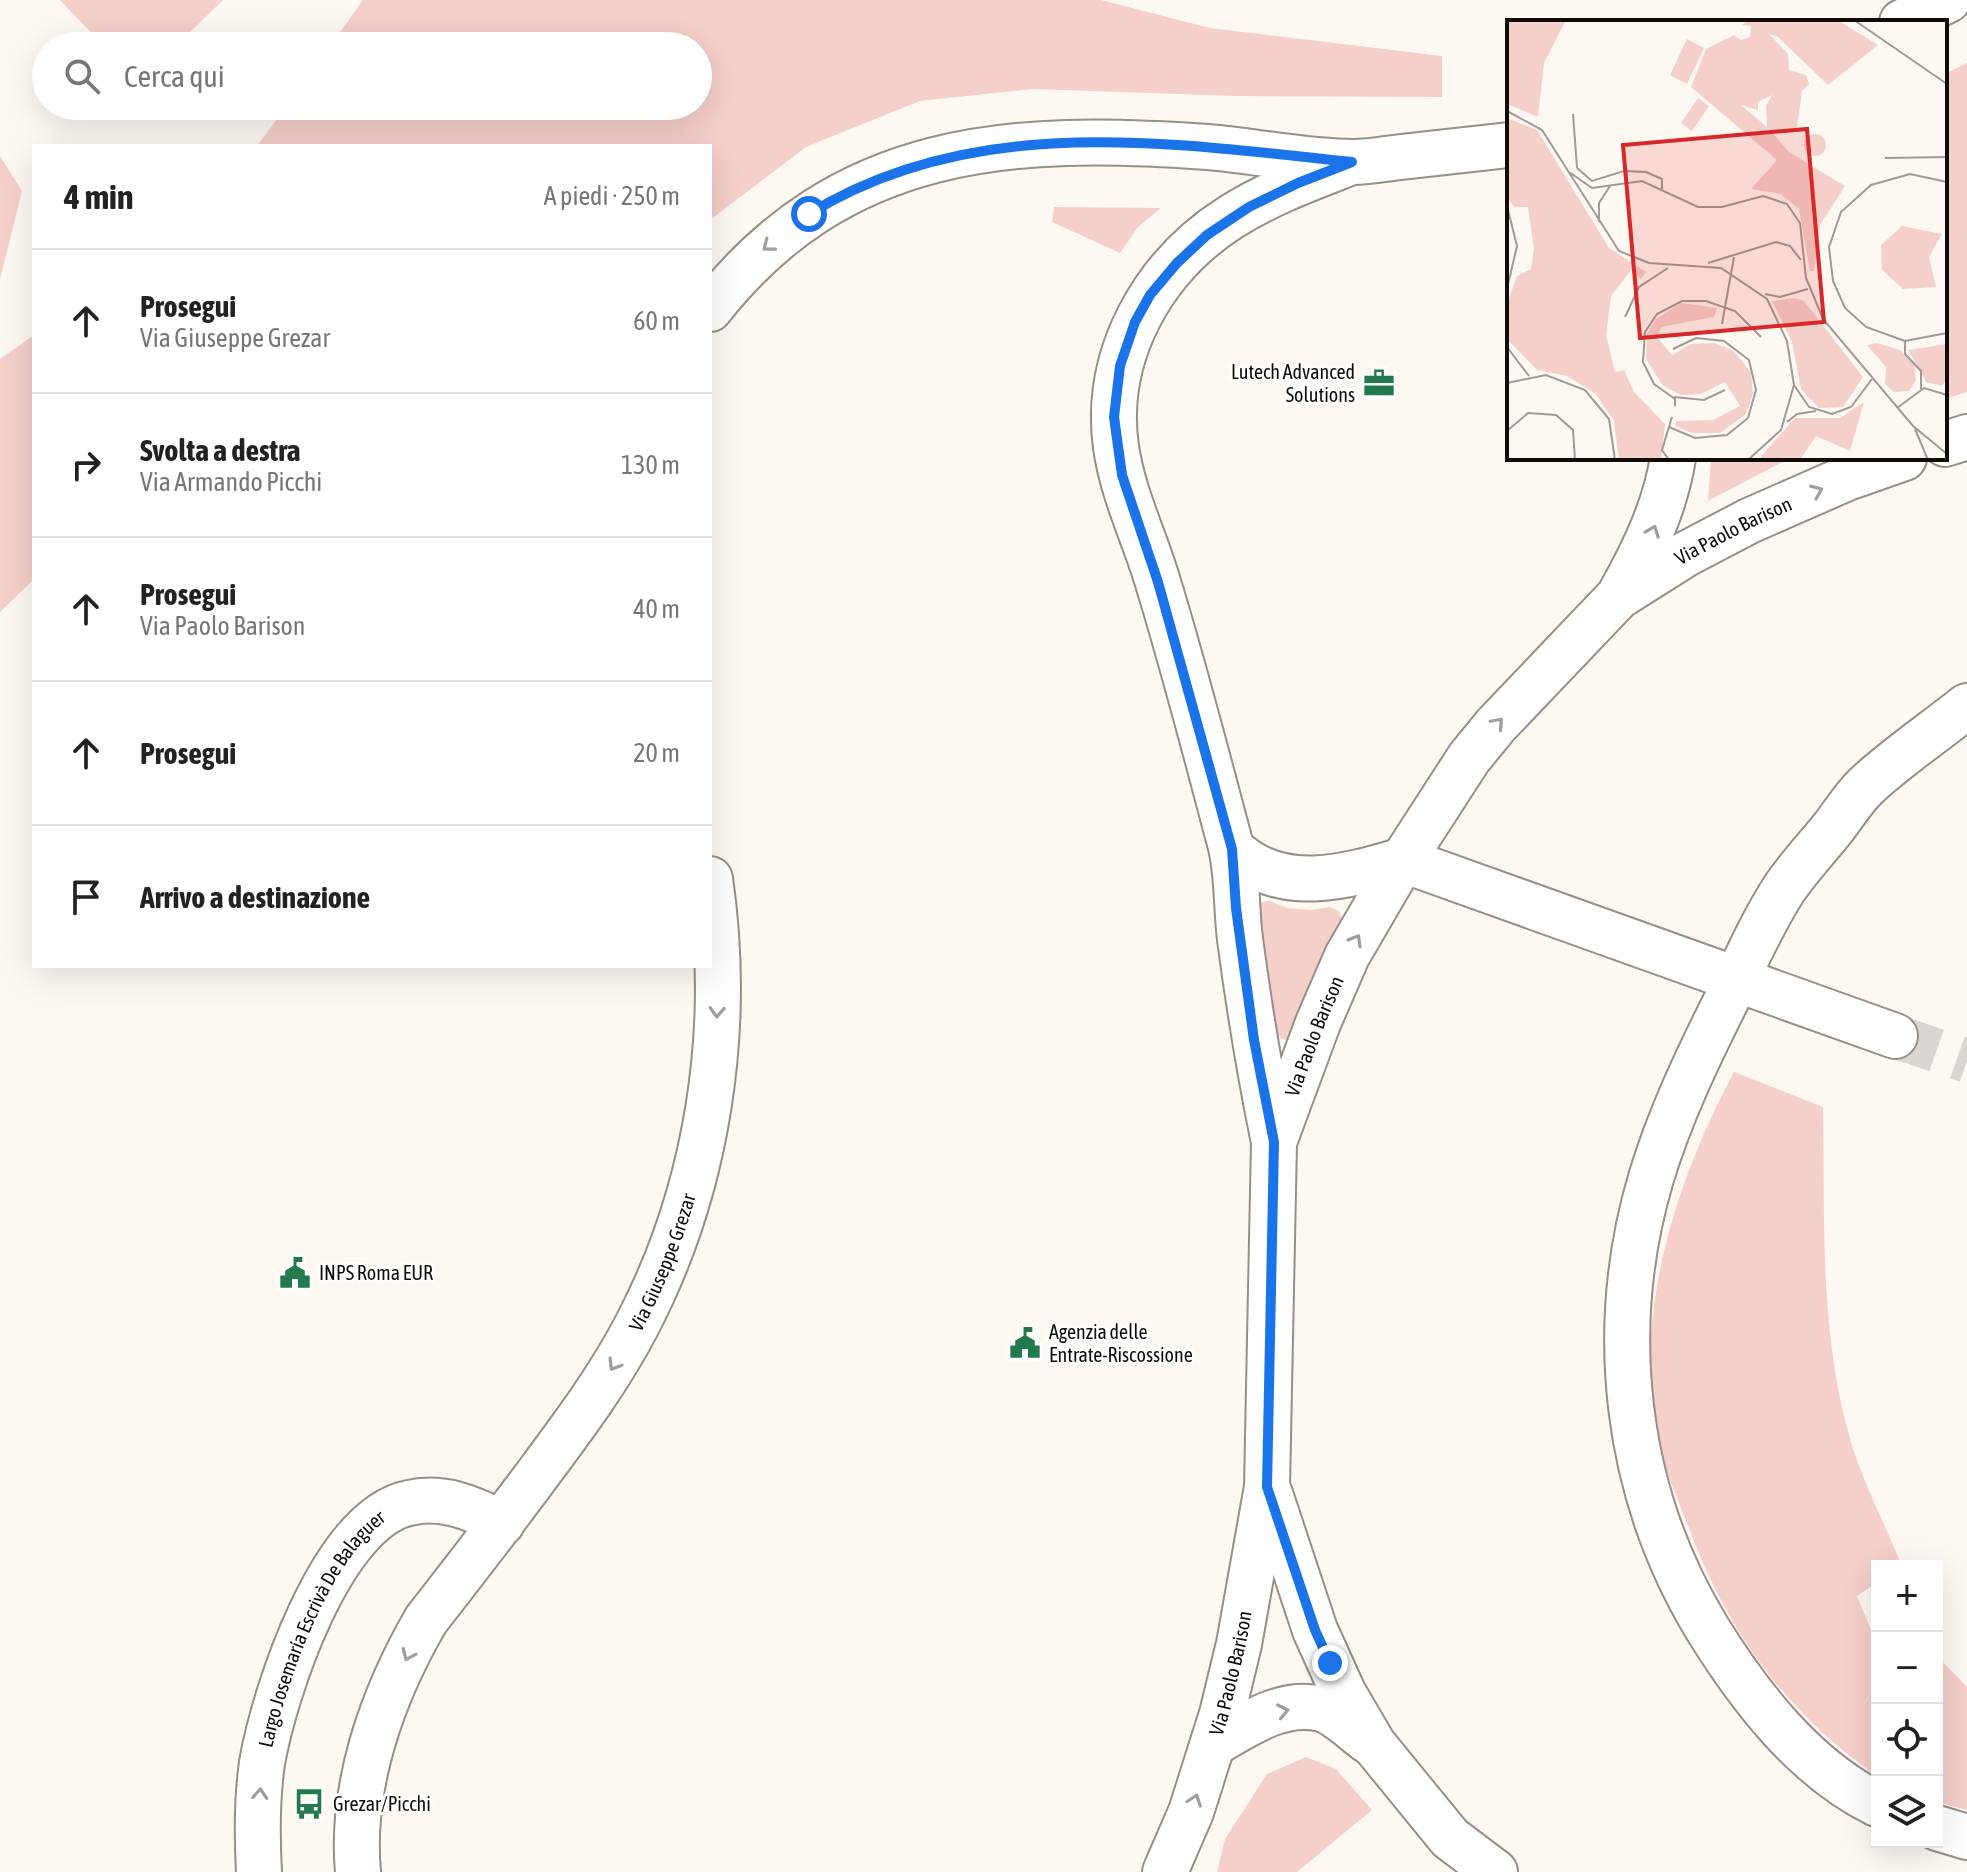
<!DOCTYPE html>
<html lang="it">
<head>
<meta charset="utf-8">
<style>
	body { margin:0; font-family:"Asap Condensed",sans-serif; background:#f6f6f6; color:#222 }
	.controls { position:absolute; right:24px; bottom:24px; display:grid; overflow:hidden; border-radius:0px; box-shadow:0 8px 32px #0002 }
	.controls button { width:72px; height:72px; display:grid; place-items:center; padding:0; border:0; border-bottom:2px solid #e0e0e0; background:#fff; color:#222; font:40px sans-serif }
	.stop { position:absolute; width:24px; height:24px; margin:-18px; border:6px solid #1a73e8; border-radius:50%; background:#fff }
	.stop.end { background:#1a73e8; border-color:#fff; box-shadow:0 2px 8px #0008 }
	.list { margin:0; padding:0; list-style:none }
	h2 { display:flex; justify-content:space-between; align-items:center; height:104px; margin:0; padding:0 32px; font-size:34px }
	h2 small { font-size:26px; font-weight:400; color:#767676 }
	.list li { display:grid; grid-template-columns:52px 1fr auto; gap:24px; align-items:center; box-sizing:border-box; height:144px; padding:0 32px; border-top:2px solid #e0e0e0 }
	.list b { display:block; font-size:30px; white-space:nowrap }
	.list p { margin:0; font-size:26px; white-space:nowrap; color:#767676 }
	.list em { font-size:26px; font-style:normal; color:#767676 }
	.icon { flex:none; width:44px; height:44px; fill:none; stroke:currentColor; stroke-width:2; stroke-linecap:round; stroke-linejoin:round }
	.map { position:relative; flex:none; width:1967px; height:1872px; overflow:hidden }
	.search { position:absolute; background:#fff; box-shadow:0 8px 32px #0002; left:32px; top:32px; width:680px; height:88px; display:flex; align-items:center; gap:20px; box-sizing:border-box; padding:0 28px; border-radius:44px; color:#767676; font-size:30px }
	.panel { position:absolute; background:#fff; box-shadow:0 8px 32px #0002; left:32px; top:144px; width:680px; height:824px; border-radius:0px }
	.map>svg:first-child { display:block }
	.green { fill:#f5cfca }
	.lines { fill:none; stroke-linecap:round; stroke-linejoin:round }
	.minor-tunnel { stroke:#dad5d0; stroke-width:44; stroke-dasharray:44 22; stroke-linecap:butt }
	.minor-casing { stroke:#978e86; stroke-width:48 }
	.minor { stroke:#fff; stroke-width:44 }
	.oneway { stroke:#9f9e9d }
	.route { stroke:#1a73e8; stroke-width:10 }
	.labels { text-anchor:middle; stroke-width:6; stroke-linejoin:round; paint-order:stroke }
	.poi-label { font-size:20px; fill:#100c09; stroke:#fff; text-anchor:start }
	.street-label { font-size:20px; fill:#100c09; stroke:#fff }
	.inset-road { fill:none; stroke:#9f9a95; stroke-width:2 }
	.view { fill:#d62828; fill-opacity:0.15; stroke:#d62828; stroke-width:4 }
	.inset-edge { fill:none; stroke:#100c09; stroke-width:4 }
</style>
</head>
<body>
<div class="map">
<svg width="1967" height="1872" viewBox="0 0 1967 1872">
	<rect width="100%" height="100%" fill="#fef8f3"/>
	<!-- green -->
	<path class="green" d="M 60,0 L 223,0 L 176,46 L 104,46 Z
		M 363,0 L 1101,0 L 1210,28 L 1442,56 L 1442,97 L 1236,96 L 1033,89 L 920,101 L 806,147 L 710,220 L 710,146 L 257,146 L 287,106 L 698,106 L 698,46 L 330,46 Z
		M 1967,63 L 1967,392 L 1945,399 L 1945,74 Z
		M 0,156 L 22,191 L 0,279 Z
		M 1054,207 L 1161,208 L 1138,227 L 1120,253 L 1052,222 Z
		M 34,335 L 34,579 L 0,612 L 0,359 Z
		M 1711,458 L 1790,458 L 1708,501 Z
		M 1269,901 L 1288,908 L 1311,910 L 1330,907 L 1339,911 L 1344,923 L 1292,1035 L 1286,1040 L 1280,1038 L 1277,1030 L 1257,910 L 1262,902 Z
		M 1734,1072 L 1823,1107 C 1825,1217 1819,1328 1849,1435 C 1861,1479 1885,1524 1902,1566 L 1877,1566 L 1877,1583 L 1857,1596 L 1877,1645 L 1877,1776 C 1792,1718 1731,1637 1694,1541 C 1680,1504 1662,1466 1655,1427 C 1635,1306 1678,1177 1734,1072 Z
		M 1937,1656 L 1967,1687 L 1967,1810 L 1937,1802 Z
		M 1306,1757 L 1336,1769 L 1372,1810 L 1297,1872 L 1217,1872 L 1225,1839 L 1267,1774 Z"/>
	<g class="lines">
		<!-- minor-tunnel -->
		<path class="minor-tunnel" d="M 1895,1036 L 1967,1061"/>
		<defs>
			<g id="minor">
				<path d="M 1902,22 L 1948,0"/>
				<path d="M 710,309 C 841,142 1011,133 1208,147 C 1256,151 1305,162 1353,162 C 1368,162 1385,159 1401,157 C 1437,153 1473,149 1509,145"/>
				<path d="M 1945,444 L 1967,437"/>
				<path d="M 1621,592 C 1645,549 1665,507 1673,458"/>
				<path d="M 1232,849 C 1280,896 1346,877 1403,860 L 1895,1036"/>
				<path d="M 1274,1142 C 1260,1074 1249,1007 1240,939 C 1236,908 1238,873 1230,843 C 1207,757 1185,671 1159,586 C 1146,540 1123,496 1116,447 C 1103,354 1154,266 1231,217 C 1269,193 1311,178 1352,162"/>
				<path d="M 1270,1494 L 1315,1630 L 1343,1692 L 1374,1745 L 1450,1838 L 1495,1872"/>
				<path d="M 1213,1744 C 1245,1726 1282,1699 1321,1709 C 1337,1713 1355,1732 1368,1741"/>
				<path d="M 1877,1804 C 1804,1768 1749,1696 1707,1628 C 1625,1493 1606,1330 1651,1178 C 1670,1115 1698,1057 1727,999 C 1745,962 1762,923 1784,889 C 1798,868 1817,848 1833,828 C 1843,815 1853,799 1865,787 C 1893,760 1936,731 1967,706"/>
				<path d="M 1937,1828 L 1967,1837"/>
				<path id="s1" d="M 259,1872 C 257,1836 257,1798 262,1763 C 274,1693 331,1519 409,1503 C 443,1495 472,1508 502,1523"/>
				<path id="s2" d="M 358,1872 C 350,1785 383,1694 426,1620 C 465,1570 503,1521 540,1471 C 575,1424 610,1377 637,1325 C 708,1189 732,1030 710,879"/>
				<path id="s3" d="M 1165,1872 L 1191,1812 L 1222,1714 L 1239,1644 L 1267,1487 L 1274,1142 L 1318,1023 L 1347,956 L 1403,860 L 1469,758 L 1496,725 L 1618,597 L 1686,554 L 1749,521 L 1847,478 L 1904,458"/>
			</g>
		</defs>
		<!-- minor casing -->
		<use href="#minor" class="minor-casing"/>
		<!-- minor -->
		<use href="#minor" class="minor"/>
	</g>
	<!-- one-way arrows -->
	<defs><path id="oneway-chevron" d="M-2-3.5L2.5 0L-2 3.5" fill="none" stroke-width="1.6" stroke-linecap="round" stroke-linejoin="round" transform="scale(2)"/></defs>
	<g class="oneway">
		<use href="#oneway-chevron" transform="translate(768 246) rotate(142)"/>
		<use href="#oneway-chevron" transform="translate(1817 491) rotate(-23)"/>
		<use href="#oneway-chevron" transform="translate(1653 531) rotate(-69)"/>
		<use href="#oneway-chevron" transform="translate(1498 723) rotate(-48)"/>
		<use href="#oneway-chevron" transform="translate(1356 940) rotate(-60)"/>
		<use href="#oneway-chevron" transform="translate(717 1012) rotate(93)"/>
		<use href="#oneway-chevron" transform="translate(614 1365) rotate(121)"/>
		<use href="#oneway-chevron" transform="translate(408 1655) rotate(114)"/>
		<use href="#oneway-chevron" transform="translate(1283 1711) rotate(-12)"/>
		<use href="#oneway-chevron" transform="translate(260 1794) rotate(-86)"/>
		<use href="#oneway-chevron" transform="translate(1195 1800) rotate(-71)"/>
	</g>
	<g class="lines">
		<!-- route -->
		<path class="route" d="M 809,214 C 974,112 1169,143 1352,162 L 1298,183 L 1249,207 L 1207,235 L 1177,263 L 1150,295 L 1135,322 L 1120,366 L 1114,417 L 1122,475 L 1158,582 L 1232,849 L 1236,908 L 1254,1040 L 1274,1142 L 1267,1487 L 1315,1630 L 1330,1663"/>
	</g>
	<!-- icons -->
	<defs>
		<symbol id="office-bare" viewBox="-9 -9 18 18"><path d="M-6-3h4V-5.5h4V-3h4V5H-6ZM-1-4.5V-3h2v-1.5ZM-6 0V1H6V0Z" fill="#21794d" stroke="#fff" stroke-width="2.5" paint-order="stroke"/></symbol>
		<symbol id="civic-bare" viewBox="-9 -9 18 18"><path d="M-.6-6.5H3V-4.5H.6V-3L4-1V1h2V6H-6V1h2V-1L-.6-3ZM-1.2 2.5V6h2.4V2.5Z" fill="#21794d" stroke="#fff" stroke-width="2.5" paint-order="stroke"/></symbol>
		<symbol id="bus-bare" viewBox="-9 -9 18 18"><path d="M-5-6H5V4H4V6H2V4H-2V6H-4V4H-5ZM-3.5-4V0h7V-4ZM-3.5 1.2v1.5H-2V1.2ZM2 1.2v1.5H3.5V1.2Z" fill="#21794d" stroke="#fff" stroke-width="2.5" paint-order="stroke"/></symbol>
	</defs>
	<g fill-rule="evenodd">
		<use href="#office-bare" x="1357" y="361" width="44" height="44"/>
		<use href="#civic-bare" x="273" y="1251" width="44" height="44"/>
		<use href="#civic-bare" x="1003" y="1321" width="44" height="44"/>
		<use href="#bus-bare" x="287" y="1782" width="44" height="44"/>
	</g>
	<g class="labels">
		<!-- poi labels -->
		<g class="poi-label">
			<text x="1355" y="379" text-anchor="end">Lutech Advanced<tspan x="1355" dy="23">Solutions</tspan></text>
			<text x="319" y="1280">INPS Roma EUR</text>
			<text x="1049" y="1339">Agenzia delle<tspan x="1049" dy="23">Entrate-Riscossione</tspan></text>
			<text x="333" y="1811">Grezar/Picchi</text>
		</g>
		<!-- street labels -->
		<g class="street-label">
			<text dy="7" stroke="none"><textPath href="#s3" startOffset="1530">Via Paolo Barison</textPath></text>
			<text dy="7" stroke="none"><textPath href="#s3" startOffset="858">Via Paolo Barison</textPath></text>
			<text dy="7" stroke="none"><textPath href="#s2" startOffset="696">Via Giuseppe Grezar</textPath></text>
			<text dy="7" stroke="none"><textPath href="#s1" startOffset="258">Largo Josemaría Escrivà De Balaguer</textPath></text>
			<text dy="7" stroke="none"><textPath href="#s3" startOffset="210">Via Paolo Barison</textPath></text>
		</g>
	</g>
	<!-- overview -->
	<g transform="translate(1507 20)">
		<rect width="440" height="440" fill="#fef8f3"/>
		<path d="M 0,0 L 59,0 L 37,43 L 31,97 L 0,84 ZM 241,0 L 330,0 L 371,25 L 321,65 L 271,17 L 262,14 L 281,34 L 282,50 L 299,55 L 302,64 L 295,71 L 290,107 L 281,113 L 264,111 L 282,132 L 338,166 L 313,205 L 307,251 L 303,251 L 292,189 L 274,174 L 244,169 L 270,140 L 184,67 L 199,29 L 227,15 L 234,20 L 243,17 L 244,6 L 235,5 ZM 265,75 L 259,86 L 260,107 L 234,85 L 251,90 L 251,82 ZM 180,19 L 197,28 L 180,64 L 163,55 ZM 191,78 L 202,86 L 185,111 L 174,103 ZM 0,98 L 30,110 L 102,228 L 139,252 L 134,259 L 124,250 L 104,276 L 99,315 L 108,352 L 117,350 L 127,372 L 158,404 L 154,440 L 112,440 L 107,401 L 88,373 L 60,356 L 30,350 L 0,319 L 0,284 L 10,256 L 24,249 L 27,229 L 21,187 L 7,187 L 0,177 ZM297 125a11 11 0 1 1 22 0a11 11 0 1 1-22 0ZM 395,206 L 435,214 L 422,237 L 429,267 L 396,269 L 375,250 L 374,225 ZM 287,278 L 297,281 L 356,357 L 336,387 L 312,388 L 294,369 L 285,322 L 265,281 ZM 174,283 L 210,288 L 207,297 L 154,307 L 151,318 L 165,335 L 183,324 L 208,323 L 227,331 L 244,353 L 246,374 L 239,394 L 213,413 L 185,413 L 168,406 L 169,401 L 206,400 L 233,386 L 218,362 L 194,374 L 174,375 L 156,366 L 139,339 L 140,314 L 149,299 ZM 370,323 L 393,330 L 407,345 L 409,360 L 402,371 L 387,372 L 378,364 L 379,347 L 360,325 ZM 440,324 L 440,360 L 434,366 L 419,362 L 401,330 ZM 357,382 L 343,431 L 309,416 L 293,440 L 251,440 L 288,398 L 333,398 Z" fill="#f5cfca" fill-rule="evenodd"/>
		<path class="inset-road" d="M 347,0 L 440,64M 0,91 L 35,110 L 112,231 L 142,243 L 214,248 L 260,279 L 280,321 L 287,365 L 274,410 L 241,440M 66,94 L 70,148M 378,138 L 440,137M 70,148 L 85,161 L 117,151 L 139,152 L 155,159 L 155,171M 62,152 L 85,168 L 135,161 L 191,187 L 215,187 L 256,176 L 280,184 L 293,203 L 299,258 L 316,299 L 406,406 L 440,434M 0,186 L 10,226 L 0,269M 92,202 L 92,183 L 103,166M 201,243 L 269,222 L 283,226 L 294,240M 258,274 L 273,277 L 301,269M 118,297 L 132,267 L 161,248M 215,304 L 227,237M 398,321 L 440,313M 0,327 L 22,356M 0,363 L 39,355 L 78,370 L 102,399 L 108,440M 287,365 L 302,387 L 325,394 L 344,387 L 365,359M 414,369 L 414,351 L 398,334 L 398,321 L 359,307 L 338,288 L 326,261 L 322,227 L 334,192 L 364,165 L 403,154 L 440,162M 167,377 L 197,380 L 218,370M 168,386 L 168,379 L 147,364 L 136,342 L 138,312 L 150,294 L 175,281 L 199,281 L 228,291 L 254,317M 390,388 L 417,368 L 440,375M 280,402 L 290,394 L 309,391M 162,407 L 188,418 L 220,415 L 241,398 L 249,370 L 242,340 L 217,321 L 189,318 L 166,329M 408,409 L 421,440M 0,411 L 21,393 L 49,395 L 66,410 L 68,440M 162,440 L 155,430 L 165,397"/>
		<path class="view" d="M 300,109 L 317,302 L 133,318 L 116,125 Z"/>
		<rect width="440" height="440" class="inset-edge"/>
	</g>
</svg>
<div class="controls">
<button>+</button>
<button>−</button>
<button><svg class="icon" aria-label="locate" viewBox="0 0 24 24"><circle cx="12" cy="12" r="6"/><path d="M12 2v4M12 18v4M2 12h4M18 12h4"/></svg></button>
<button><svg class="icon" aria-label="layers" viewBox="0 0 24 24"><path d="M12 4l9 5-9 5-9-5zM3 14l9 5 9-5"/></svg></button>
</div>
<div class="stop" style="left:809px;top:214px"></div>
<div class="stop end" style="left:1330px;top:1663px"></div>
<div class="search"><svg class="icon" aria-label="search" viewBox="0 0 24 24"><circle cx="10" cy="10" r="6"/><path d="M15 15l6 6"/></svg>Cerca qui</div>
<section class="panel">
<h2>4 min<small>A piedi · 250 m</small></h2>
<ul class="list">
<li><svg class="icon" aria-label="ahead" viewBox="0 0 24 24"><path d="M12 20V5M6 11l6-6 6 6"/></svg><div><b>Prosegui</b><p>Via Giuseppe Grezar</p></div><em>60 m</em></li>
<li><svg class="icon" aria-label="right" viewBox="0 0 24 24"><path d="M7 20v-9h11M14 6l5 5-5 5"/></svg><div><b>Svolta a destra</b><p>Via Armando Picchi</p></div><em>130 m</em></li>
<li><svg class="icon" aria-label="ahead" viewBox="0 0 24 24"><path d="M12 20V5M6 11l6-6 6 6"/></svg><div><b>Prosegui</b><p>Via Paolo Barison</p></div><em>40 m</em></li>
<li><svg class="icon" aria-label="ahead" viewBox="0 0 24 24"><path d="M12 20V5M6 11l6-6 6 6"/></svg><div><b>Prosegui</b></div><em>20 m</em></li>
<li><svg class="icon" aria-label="arrive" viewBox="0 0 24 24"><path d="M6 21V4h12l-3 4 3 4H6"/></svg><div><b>Arrivo a destinazione</b></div></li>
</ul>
</section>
</div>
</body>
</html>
